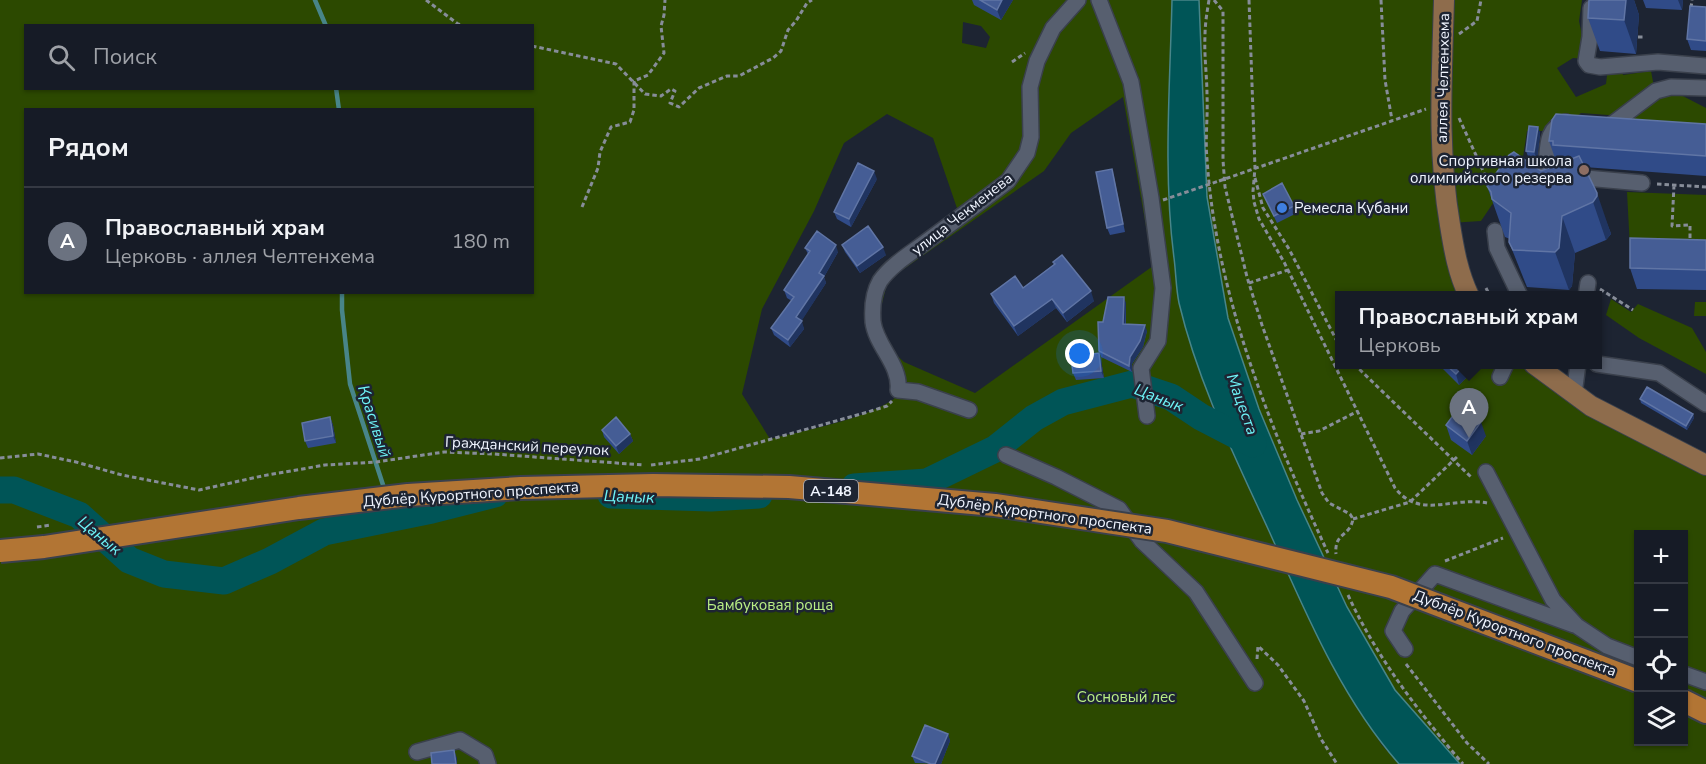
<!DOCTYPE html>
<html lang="ru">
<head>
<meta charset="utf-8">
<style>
	body { margin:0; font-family:"Nunito Sans",sans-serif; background:#232832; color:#f1f3f6 }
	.controls { position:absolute; right:18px; bottom:18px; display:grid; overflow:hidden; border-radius:0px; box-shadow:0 2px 4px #0004 }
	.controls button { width:54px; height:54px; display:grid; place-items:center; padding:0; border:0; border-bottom:2px solid #353943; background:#161b26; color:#f1f3f6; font:30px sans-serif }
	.you { position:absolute; left:1080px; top:354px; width:21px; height:21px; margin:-15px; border:4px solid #fff; border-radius:50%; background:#1a73e8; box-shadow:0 0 0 9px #1a73e833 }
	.badge { display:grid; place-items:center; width:39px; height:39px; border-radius:50%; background:#2563eb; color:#fff; font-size:20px; font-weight:700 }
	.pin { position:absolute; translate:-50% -50px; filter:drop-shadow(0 2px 3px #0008) }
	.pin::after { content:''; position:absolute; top:32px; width:21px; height:18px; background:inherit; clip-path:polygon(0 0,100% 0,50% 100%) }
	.popup { position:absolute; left:1335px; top:291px; width:267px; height:78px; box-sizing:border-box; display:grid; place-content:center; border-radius:0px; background:#161b26; filter:drop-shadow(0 2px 4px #0005); font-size:20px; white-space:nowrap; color:#9ea1a7 }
	.popup b { font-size:22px; color:#f1f3f6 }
	.popup::after { content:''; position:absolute; left:50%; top:100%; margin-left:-12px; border:12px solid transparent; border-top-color:#161b26 }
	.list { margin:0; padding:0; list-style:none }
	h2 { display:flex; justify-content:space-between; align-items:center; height:78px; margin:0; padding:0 24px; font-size:26px }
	h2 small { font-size:20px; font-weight:400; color:#9ea1a7 }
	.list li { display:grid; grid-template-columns:39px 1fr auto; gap:18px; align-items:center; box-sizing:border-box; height:108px; padding:0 24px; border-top:2px solid #353943 }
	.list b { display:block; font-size:22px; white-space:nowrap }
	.list p { margin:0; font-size:20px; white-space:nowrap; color:#9ea1a7 }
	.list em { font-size:20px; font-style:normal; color:#9ea1a7 }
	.icon { flex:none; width:33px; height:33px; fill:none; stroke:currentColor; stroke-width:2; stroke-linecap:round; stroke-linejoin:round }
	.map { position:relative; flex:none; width:1706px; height:764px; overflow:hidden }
	.search { position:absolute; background:#161b26; box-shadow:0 2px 4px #0004; left:24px; top:24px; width:510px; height:66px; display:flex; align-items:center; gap:15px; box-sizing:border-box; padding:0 21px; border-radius:0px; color:#9ea1a7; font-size:22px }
	.panel { position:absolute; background:#161b26; box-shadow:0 2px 4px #0004; left:24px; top:108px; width:510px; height:186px; border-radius:0px }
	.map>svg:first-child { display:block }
	.green { fill:#2c4900; fill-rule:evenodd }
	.water { fill:#005557; stroke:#488589; stroke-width:1.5 }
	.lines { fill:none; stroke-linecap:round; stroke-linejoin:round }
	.stream { stroke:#488589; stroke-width:4.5 }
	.river { stroke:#005557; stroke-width:27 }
	.minor-casing { stroke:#3a404c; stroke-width:18 }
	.major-casing { stroke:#3a404c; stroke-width:22 }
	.highway-casing { stroke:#3a404c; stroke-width:26 }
	.path { stroke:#878d99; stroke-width:3; stroke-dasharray:4.5 3; stroke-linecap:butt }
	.minor { stroke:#575f6f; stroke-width:15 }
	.major { stroke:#8e6c4c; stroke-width:20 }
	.highway { stroke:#b27534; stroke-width:22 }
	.highway-bridge-casing { stroke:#3a404c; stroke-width:26; stroke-linecap:butt }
	.path-bridge { stroke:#878d99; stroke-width:3; stroke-dasharray:4.5 3; stroke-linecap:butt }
	.highway-bridge { stroke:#b27534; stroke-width:22 }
	.wall { fill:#304b88 }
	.shaded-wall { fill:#203460 }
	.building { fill:#455d95; stroke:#6075a5; stroke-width:1.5 }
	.education-dot { fill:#8d6e63; stroke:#1d2432; stroke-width:2 }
	.shop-dot { fill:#3f7fe0; stroke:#1d2432; stroke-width:2 }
	.labels { text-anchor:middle; stroke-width:5; stroke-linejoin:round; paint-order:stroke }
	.shield { fill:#1d2432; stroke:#b1b6c2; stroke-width:1.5 }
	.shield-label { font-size:14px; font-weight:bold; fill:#f0f5ff }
	.street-label { font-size:15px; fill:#f0f5ff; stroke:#1d2432 }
	.poi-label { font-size:15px; fill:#f0f5ff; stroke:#1d2432; text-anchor:end }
	.park-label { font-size:15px; fill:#baef85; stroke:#1d2432 }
	.water-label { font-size:16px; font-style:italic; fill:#6ef4f8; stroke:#1d2432 }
</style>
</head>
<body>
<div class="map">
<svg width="1706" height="764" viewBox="0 0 1706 764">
	<rect width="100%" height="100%" fill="#1d2432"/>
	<!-- green -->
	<path class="green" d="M 0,0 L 1172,0 L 1168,171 L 1171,235 L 1179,303 L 1214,413 L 1308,616 L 1381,744 L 1399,764 L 0,764 ZM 963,22 L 981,26 L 990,37 L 986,48 L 962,43 ZM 26,26 L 532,26 L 532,88 L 26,88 ZM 1123,97 L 1153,266 L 975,393 L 904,362 L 888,347 L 877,323 L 888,280 L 1044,171 L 1071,133 ZM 26,110 L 532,110 L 532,292 L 26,292 ZM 887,114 L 933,138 L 960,217 L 880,281 L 873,323 L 899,383 L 894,399 C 860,421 809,429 770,439 L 742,394 L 762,309 L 814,211 L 844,143 Z
		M 1199,0 L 1582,0 L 1579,21 L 1587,59 L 1573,58 L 1557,68 L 1576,97 L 1606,84 L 1608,67 L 1622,65 L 1623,75 L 1651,71 L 1654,87 L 1677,93 L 1706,108 L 1706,132 L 1611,125 L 1622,116 L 1581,113 C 1563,129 1551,132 1527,131 L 1523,157 L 1527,173 L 1504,187 L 1481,221 L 1450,223 L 1469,295 L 1340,296 L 1340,364 L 1534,365 L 1706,465 L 1706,764 L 1460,764 L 1395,690 L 1347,607 L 1297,500 L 1259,409 L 1228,318 L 1207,197 ZM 1638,534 L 1684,534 L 1684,742 L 1638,742 Z
		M 1627,192 L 1706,195 L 1706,248 L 1630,248 Z
		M 1611,299 L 1631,312 L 1638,304 L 1692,328 L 1706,352 L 1706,374 L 1639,338 L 1606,315 Z
		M 1695,302 L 1706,302 L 1706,316 L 1694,316 Z"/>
	<!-- water -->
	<path class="water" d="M 1172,0 L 1199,0 L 1207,197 L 1228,318 L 1259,409 L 1297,500 L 1347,607 L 1395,690 L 1460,764 L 1399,764 C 1340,697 1305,611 1269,531 C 1235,457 1198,383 1179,303 C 1176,289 1176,273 1174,258 C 1163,173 1170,86 1172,0 Z"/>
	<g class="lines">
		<!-- stream -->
		<path class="stream" d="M 315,0 L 326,26
			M 336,88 L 339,110
			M 342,292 L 342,310 L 350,384 L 385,491
			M 390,504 L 394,518"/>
		<!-- river -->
		<path class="river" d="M 854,487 L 927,482 L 995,449 L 1034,418 L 1063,402 L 1132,384 L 1171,397 L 1201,417 L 1253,444
			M 0,490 L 14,490 L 79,515 L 129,560 L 164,574 L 224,581 L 270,561 L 324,532 L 432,510 L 495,494
			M 611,495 L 711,498 L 759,495"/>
		<defs>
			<path id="minor" d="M 1099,0 L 1131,82 L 1151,198 L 1163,288 L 1158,341 L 1141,368 L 1147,416
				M 1591,8 L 1590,37 L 1586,61 L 1589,65 L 1600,67 L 1658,62 L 1706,66
				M 1566,122 C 1545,128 1548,148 1546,166 L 1552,175 L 1642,183
				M 1611,125 L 1656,91 L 1671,87 L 1706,88
				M 1495,231 L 1497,248 L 1520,296
				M 1586,296 L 1588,283
				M 1597,364 L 1659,373 L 1706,404
				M 1500,377 L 1506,364
				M 1574,394 L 1578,364
				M 969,410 L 918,392 L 898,390 C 901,365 876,346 873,322 C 872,309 873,293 880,281 C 892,264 913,252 930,239 C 956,220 982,201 1008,181 L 1027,153 L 1031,137 L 1030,87 L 1037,61 L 1053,28 L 1078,0
				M 1006,455 L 1056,477 L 1119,509 L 1142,541 L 1196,592 L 1255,683
				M 1486,472 L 1553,600 L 1577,626 L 1607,646 L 1638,658
				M 1405,649 L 1393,631 L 1402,611 L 1435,574 L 1574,625
				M 1684,674 L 1706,682
				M 417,752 L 460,740 L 485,755 L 488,764"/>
			<path id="major" d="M 1444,0 C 1442,75 1437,150 1450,225 C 1454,250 1458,273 1469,296
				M 1534,364 L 1591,406 L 1706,465"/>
			<path id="highway" d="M 1684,701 L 1706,712"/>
		</defs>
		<!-- minor casing -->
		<use href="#minor" class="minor-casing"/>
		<!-- major casing -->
		<use href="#major" class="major-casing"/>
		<!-- highway casing -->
		<use href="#highway" class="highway-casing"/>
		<!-- path -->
		<path class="path" d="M 426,0 L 458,24 L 465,26
			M 1209,0 C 1207,12 1205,24 1205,36 C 1204,56 1207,76 1207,95 C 1208,117 1205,138 1207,159 C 1216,296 1271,430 1328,553
			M 1214,0 L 1223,11 L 1223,160 L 1225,187 L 1247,277 L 1262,325 L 1322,493 L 1329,503 L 1350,514 L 1353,519 C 1350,537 1334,532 1336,554
			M 1249,0 L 1255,168 L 1253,191 L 1254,202 L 1259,219 L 1284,262 L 1395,488 C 1420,520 1453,496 1487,503
			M 1381,0 L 1385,80 L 1392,120
			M 1691,8 L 1692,0
			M 1459,34 L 1477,21 L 1481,0
			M 1638,37 L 1644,37
			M 532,46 L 616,64 L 645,94 L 661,96 L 671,89 L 675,91 L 670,103 L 679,107 L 699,88 L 727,76 L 739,76 L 773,58 L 781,51 L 788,30 L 796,21 L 807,3 L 812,0
			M 1012,62 L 1025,53
			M 1459,118 L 1485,175 L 1491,177 L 1496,176
			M 1255,178 L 1263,208 L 1289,249 L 1340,347
			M 1219,181 L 1426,109
			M 1657,184 L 1706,187
			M 1674,185 L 1672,226 L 1690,225 L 1690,243
			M 582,207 L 598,168 L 600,152 L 611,127 L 630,122 L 634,110 L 634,81 L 648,75 L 664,53 L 661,26 L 664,15 L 665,0
			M 1249,283 L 1288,270
			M 1486,288 L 1490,296
			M 1600,289 L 1633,310
			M 1354,364 L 1471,477
			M 1301,434 L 1319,431 L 1358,411
			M 0,458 L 38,454 L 76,462 L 122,475 L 199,490 L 262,476 L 325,465 L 376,462 L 444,452 L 494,454 L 644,465
			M 651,465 L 700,459 L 868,412 L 887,406 L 892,401
			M 1353,519 L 1410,502 L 1459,455
			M 1445,561 L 1503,538
			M 1348,595 C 1377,658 1418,711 1463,764
			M 1257,659 L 1258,646 L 1278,665 L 1304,701 L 1321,739 L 1337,764
			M 1406,664 L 1467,743 L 1489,764"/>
		<!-- minor -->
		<use href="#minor" class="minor"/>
		<!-- major -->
		<use href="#major" class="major"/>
		<!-- highway -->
		<use href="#highway" class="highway"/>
		<defs>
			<path id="highway-bridge" d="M 0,551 L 44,547 L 299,508 L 408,495 L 521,488 L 653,485 L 789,487 L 995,505 L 1167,531 L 1391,587 L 1638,681"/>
		</defs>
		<!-- highway-bridge casing -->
		<use href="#highway-bridge" class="highway-bridge-casing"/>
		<!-- path-bridge -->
		<path class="path-bridge" d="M 1163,200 L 1219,181
			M 37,527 L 51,525"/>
		<!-- highway-bridge -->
		<use href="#highway-bridge" class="highway-bridge"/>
	</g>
	<!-- wall -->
	<path class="wall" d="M 972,0 L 1013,0 L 1001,20 L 974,5 Z
		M 1589,0 L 1634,0 L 1639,15 L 1636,54 L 1600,51 L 1588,18 Z
		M 1643,0 L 1683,0 L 1682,10 L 1646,8 Z
		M 1706,7 L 1706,51 L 1691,50 L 1687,39 Z
		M 1706,124 L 1706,176 L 1584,167 L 1610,231 L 1611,234 L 1606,240 L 1575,253 L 1572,286 L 1569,290 L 1527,287 L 1509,242 L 1510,239 L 1505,237 L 1487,186 L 1541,171 L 1560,164 L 1558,161 L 1556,161 L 1549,141 Z
		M 1538,127 L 1540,134 L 1537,159 L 1529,159 L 1526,151 Z
		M 1114,177 L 1125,232 L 1110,235 L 1107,228 Z
		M 877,179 L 851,227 L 837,219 L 834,212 Z
		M 1263,194 L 1294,206 L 1297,213 L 1277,223 Z
		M 1706,240 L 1706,290 L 1637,289 L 1630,268 Z
		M 842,245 L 886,255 L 860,273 L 845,252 Z
		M 805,248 L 838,252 L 824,277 L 826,283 L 801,321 L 804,329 L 790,347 L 774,335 L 771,328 L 792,301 L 787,298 L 784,290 L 808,254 Z
		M 1053,262 L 1094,301 L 1067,322 L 1056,308 L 1018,336 L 994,303 L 991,294 L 1023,288 L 1054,264 Z
		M 1126,303 L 1126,324 L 1147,331 L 1143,347 L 1132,364 L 1132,372 L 1101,357 L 1099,351 L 1103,322 Z
		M 1101,360 L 1104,378 L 1076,380 L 1073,373 Z
		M 1440,364 L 1474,364 L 1476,368 L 1459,385 L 1441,367 Z
		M 1640,399 L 1693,414 L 1694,418 L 1687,430 L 1641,403 Z
		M 330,417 L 333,425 L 336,443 L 308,448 L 305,441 Z
		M 1446,425 L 1486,436 L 1472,455 L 1451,440 Z
		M 602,430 L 630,434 L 633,441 L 619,454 L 604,437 Z
		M 948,734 L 950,741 L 941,764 L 915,763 L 912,756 Z"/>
	<!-- shaded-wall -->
	<path class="shaded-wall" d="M 1002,0 L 1013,0 L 1001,20 L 997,10 Z
		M 1626,0 L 1634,0 L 1639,15 L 1636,54 L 1624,20 Z
		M 1678,0 L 1683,0 L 1682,10 Z
		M 1538,127 L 1540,134 L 1537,159 L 1534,152 Z
		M 874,171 L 877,179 L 851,227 L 849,219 Z
		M 1597,193 L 1610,231 L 1611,234 L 1606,240 L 1593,202 Z
		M 1562,216 L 1575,253 L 1572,286 L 1569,290 L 1555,252 Z
		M 836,245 L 838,252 L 824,277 L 826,283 L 799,325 L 796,317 L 819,273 Z
		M 883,247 L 886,255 L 860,273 L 857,266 Z
		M 1091,291 L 1094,301 L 1067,322 L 1063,313 Z
		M 1124,297 L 1126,303 L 1125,331 L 1123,324 Z
		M 1052,299 L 1056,308 L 1018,336 L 1014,326 Z
		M 802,321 L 804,329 L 790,347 L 788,340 Z
		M 1145,325 L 1147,331 L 1143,347 L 1132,364 L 1132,372 L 1129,366 L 1130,357 Z
		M 1099,353 L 1101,360 L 1104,378 L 1101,371 Z
		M 1465,364 L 1474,364 L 1476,368 L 1459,385 L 1456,374 Z
		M 1693,414 L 1694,418 L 1687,430 L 1686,426 Z
		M 330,417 L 333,425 L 336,443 L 333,436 Z
		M 1481,422 L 1486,436 L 1472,455 L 1467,441 Z
		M 630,434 L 633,441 L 619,454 L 616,446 Z
		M 948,734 L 950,741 L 941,764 L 935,764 Z
		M 454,750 L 457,758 L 457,764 L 456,764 Z"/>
	<!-- building -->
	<path class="building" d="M 980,0 L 1002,0 L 997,10 Z
		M 1589,0 L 1626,0 L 1624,20 L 1588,18 Z
		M 1690,6 L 1706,7 L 1706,41 L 1687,39 Z
		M 1556,114 L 1706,124 L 1706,156 L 1553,145 L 1553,141 L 1549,141 L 1552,120 Z
		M 1529,126 L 1538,127 L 1534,152 L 1526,151 Z
		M 1514,152 L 1541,171 L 1579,156 L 1597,193 L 1597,196 L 1593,202 L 1562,216 L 1559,248 L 1555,252 L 1513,250 L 1509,242 L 1511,213 L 1492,199 L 1491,192 L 1487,186 L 1509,155 Z
		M 858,163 L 874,171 L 849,219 L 834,212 Z
		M 1112,169 L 1123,224 L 1107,228 L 1096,172 Z
		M 1282,183 L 1294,206 L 1274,216 L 1263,194 Z
		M 868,226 L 883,247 L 857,266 L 842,245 Z
		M 817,231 L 836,245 L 819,273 L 824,276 L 796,317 L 802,321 L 788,340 L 771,328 L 794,297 L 784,290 L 810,251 L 805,248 Z
		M 1630,238 L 1706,240 L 1706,270 L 1630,268 Z
		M 1062,255 L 1091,291 L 1063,313 L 1052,299 L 1014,326 L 991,294 L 1015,276 L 1023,288 L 1055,264 L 1053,262 Z
		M 1108,297 L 1124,297 L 1123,324 L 1145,325 L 1140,341 L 1130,357 L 1129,366 L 1099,351 L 1098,322 L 1103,322 Z
		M 1099,353 L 1101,371 L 1073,373 L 1071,357 Z
		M 1445,364 L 1465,364 L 1456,374 Z
		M 1647,387 L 1693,414 L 1686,426 L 1640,399 Z
		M 1460,406 L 1481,422 L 1467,441 L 1446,425 Z
		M 330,417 L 333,436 L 305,441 L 302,423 Z
		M 616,417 L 630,434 L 616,446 L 602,430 Z
		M 925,725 L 948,734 L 935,764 L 931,764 L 912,756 Z
		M 454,750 L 456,764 L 432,764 L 431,753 Z"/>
	<!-- markers -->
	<circle class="education-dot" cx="1584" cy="170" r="6"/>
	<circle class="shop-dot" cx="1282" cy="208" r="6"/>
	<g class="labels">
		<!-- shield labels -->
		<rect class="shield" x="804" y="480" width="54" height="22" rx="4.5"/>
		<g class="shield-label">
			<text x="831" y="496">А-148</text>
		</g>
		<!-- street labels -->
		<g class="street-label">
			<text transform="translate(1443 78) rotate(-89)" y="5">аллея Челтенхема</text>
			<text transform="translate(962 214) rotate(-38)" y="5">улица Чекменева</text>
			<text transform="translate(527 446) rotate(3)" y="5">Гражданский переулок</text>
			<text transform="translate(471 494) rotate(-4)" y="5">Дублёр Курортного проспекта</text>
			<text transform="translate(1045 514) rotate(8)" y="5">Дублёр Курортного проспекта</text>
			<text transform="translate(1515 633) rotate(21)" y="5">Дублёр Курортного проспекта</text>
		</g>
		<!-- poi labels -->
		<g class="poi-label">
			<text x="1572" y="166">Спортивная школа<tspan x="1572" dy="17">олимпийского резерва</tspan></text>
			<text x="1294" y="213" text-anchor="start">Ремесла Кубани</text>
		</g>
		<!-- park labels -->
		<g class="park-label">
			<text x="770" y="610">Бамбуковая роща</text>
			<text x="1126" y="702">Сосновый лес</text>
		</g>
		<!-- water labels -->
		<g class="water-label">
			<text transform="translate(1159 397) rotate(21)" y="6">Цанык</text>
			<text transform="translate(1243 404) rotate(70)" y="6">Мацеста</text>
			<text transform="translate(375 421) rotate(72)" y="6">Красивый</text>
			<text transform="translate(629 496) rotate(2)" y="6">Цанык</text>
			<text transform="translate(100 535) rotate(40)" y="6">Цанык</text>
		</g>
	</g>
</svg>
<div class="controls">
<button>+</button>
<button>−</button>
<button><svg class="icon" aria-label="locate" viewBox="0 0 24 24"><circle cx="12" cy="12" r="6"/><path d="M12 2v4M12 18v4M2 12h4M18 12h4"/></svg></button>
<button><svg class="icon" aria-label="layers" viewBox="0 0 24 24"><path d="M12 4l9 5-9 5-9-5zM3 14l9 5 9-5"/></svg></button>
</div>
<div class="you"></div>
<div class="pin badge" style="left:1469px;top:438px;background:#6b7280">A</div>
<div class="popup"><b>Православный храм</b>Церковь</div>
<div class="search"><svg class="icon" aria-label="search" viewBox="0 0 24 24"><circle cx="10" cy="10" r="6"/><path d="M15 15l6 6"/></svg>Поиск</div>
<section class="panel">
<h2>Рядом<small></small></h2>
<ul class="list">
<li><span class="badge" style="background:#6b7280">A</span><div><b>Православный храм</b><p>Церковь · аллея Челтенхема</p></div><em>180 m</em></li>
</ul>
</section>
</div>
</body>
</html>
